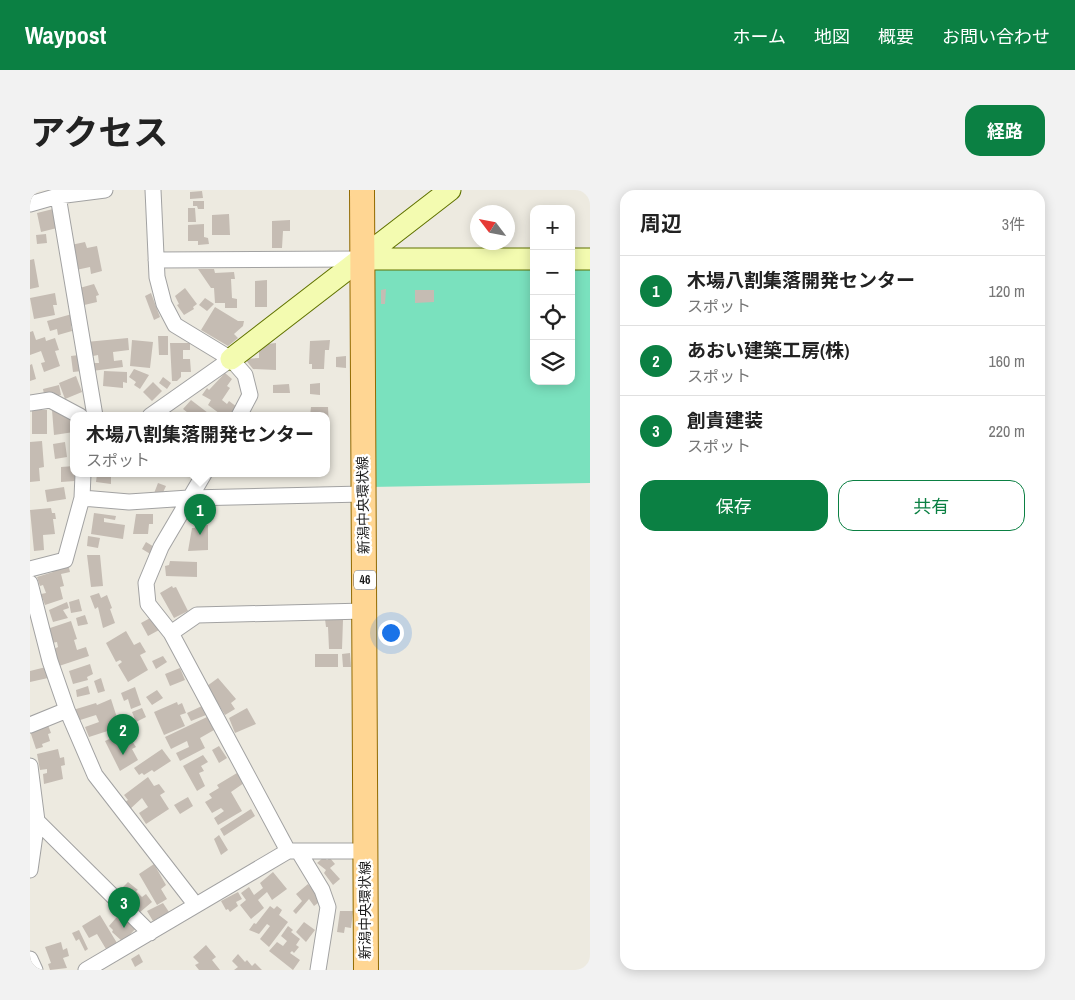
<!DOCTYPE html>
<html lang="ja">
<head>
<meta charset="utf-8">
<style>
	body { margin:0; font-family:"Archivo Narrow","Noto Sans JP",sans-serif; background:#f2f2f2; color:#222 }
	.controls { position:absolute; right:15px; top:15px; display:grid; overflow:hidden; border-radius:10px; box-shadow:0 2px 12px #0003 }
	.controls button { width:45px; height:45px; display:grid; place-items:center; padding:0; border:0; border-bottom:1px solid #e0e0e0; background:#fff; color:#222; font:25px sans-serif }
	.compass { position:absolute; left:440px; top:15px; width:45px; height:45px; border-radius:50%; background:#fff; box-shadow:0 2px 12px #0003; rotate:302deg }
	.you { position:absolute; left:360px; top:442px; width:18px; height:18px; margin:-12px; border:4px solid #fff; border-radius:50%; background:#1a73e8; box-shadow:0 0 0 8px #1a73e833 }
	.badge { display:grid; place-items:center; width:32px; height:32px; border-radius:50%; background:#0b8043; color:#fff; font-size:16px; font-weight:700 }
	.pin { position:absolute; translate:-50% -41px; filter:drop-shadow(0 1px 2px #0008) }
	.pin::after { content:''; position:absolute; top:26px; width:18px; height:15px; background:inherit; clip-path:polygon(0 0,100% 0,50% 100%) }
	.popup { position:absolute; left:40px; top:222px; width:260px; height:65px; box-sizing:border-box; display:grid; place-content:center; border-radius:10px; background:#fff; filter:drop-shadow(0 1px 4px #0005); font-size:16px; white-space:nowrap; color:#767676 }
	.popup b { font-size:19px; color:#222 }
	.popup::after { content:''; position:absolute; left:50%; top:100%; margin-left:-10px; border:10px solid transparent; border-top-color:#fff }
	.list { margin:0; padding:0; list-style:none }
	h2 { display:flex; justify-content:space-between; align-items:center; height:65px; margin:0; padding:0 20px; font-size:21px }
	h2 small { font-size:16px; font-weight:400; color:#767676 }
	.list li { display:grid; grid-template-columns:32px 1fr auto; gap:15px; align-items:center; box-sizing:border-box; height:70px; padding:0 20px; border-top:1px solid #e0e0e0 }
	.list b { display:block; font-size:19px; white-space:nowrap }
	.list p { margin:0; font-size:16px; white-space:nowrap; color:#767676 }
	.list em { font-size:16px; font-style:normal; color:#767676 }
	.actions { display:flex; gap:10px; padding:15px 20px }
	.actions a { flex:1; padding:11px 0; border:1px solid #0b8043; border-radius:15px; text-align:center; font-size:18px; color:#0b8043 }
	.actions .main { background:#0b8043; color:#fff }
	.icon { flex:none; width:28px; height:28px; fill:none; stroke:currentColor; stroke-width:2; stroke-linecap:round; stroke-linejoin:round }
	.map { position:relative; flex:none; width:560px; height:780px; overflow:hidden; border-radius:15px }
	header { display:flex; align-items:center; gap:30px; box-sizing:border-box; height:70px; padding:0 25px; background:#0b8043; color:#fff }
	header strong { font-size:24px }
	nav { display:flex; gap:28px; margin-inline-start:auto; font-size:18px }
	.intro { display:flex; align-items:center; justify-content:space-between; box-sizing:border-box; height:120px; padding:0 30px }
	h1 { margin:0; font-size:35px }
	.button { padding:12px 22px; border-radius:15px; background:#0b8043; color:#fff; font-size:18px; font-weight:700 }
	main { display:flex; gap:30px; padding:0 30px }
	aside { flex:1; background:#fff; border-radius:15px; box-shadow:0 2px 12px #0003 }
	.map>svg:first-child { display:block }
	.pitch { fill:#7ae1be }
	.building { fill:#c5bcb3 }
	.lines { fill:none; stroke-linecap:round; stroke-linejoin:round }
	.street-casing { stroke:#a2a2a2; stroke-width:17 }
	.secondary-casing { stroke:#617301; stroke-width:23 }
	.primary-casing { stroke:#926a00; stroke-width:26 }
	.street { stroke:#fff; stroke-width:15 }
	.secondary { stroke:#f3fbb0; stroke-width:21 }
	.primary { stroke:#ffd693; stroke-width:24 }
	.labels { text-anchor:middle; stroke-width:5; stroke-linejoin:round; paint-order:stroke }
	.shield { fill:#fff; stroke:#5f5f5f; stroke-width:1 }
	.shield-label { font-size:12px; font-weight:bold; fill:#1b1b1b }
	.street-label { font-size:14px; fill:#1b1b1b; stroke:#fff }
</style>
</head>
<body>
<header>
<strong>Waypost</strong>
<nav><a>ホーム</a><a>地図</a><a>概要</a><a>お問い合わせ</a></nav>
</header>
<div class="intro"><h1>アクセス</h1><a class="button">経路</a></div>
<main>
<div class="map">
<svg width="560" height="780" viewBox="0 0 560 780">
	<rect width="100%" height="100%" fill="#edeae0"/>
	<!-- pitch -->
	<path class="pitch" d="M 560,76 L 560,293 L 340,297 L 339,80 L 504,77 L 504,191 L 541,191 L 541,77 Z"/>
	<!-- building -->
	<path class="building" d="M 172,1 L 173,8 L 160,9 L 160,2 Z
		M 163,11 L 174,11 L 174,19 L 168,19 L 167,16 L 163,16 Z
		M 158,18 L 165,18 L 166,32 L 158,32 Z
		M 23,19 L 27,38 L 11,42 L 7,23 Z
		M 199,24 L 200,45 L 182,45 L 182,25 Z
		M 260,30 L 260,41 L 253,41 L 252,58 L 242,58 L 242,31 Z
		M 174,34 L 174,47 L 178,48 L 179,54 L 168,55 L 168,51 L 158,51 L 158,35 Z
		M 16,44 L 17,53 L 7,54 L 6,45 Z
		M 55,52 L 57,58 L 67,56 L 72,81 L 61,84 L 60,77 L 46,80 L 41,55 Z
		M 4,69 L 9,97 L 0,99 L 0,70 Z
		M 168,79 L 184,79 L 185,83 L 204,82 L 205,89 L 201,89 L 202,108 L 207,109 L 207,118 L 195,118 L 195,113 L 185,113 L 184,98 L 181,98 Z
		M 237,90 L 237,117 L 225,117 L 225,91 Z
		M 64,94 L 69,105 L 66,106 L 67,112 L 50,116 L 49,110 L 53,109 L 53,106 L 48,107 L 46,99 Z
		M 155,98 L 167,114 L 163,117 L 164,119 L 154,125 L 147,115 L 149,114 L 145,106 Z
		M 356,99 L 355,114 L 351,114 L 351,100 Z
		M 385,100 L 404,100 L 404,112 L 385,113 Z
		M 25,103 L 27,115 L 23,115 L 25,125 L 4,129 L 0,108 Z
		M 121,103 L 130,127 L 124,130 L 115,106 Z
		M 175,108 L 184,114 L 177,121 L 169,115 Z
		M 185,117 L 208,131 L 214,131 L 213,136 L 204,144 L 208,148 L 198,156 L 171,140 Z
		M 42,124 L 45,135 L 41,136 L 42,141 L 28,145 L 27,139 L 20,141 L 17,131 Z
		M 3,141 L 6,150 L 15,147 L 16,151 L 25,148 L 29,160 L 25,161 L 30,176 L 14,182 L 11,173 L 15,172 L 11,161 L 0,165 L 0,142 Z
		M 128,146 L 138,146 L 138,165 L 129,165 Z
		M 98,148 L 99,160 L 83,162 L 84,171 L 92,170 L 93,177 L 62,181 L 61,173 L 69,173 L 68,165 L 58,167 L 56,152 Z
		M 102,150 L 123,152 L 120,178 L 100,176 Z
		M 300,150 L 299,160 L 295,160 L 294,179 L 282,179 L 282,174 L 279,174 L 280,151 Z
		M 140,153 L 160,153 L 160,160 L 153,160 L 153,169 L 160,169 L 161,182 L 151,182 L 151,187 L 147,191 L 142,191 Z
		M 246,153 L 246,180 L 223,179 L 215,169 L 229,168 L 229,160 L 237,154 Z
		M 49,165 L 52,181 L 43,182 L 41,166 Z
		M 316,166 L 316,178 L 306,177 L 306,167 Z
		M 2,174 L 6,189 L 0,191 L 0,175 Z
		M 104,179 L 119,185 L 110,199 L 104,195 L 106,192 L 99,187 Z
		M 74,181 L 97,182 L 97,193 L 93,192 L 93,198 L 73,196 Z
		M 195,183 L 202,189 L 197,196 L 200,198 L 192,210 L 197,214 L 199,211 L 207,217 L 200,226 L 193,226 L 178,215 L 181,210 L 172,205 L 177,198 L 179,200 Z
		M 46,186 L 52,202 L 35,209 L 29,193 Z
		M 133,187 L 141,193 L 137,199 L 129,193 Z
		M 123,192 L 132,201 L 122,211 L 113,202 Z
		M 290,193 L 290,205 L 280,204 L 280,194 Z
		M 259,194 L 260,203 L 243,203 L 243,195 Z
		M 29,195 L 31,205 L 15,209 L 13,199 Z
		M 161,210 L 182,226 L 162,226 L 153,219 Z
		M 281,217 L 298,217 L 299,239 L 296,239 L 296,226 L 280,226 Z
		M 2,220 L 17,220 L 17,244 L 2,244 Z
		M 22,220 L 41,226 L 44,233 L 44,242 L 24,245 Z
		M 12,251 L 14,277 L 9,278 L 10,291 L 0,292 L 0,252 Z
		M 35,252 L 37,267 L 25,269 L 23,254 Z
		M 44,276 L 45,291 L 31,292 L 31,277 Z
		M 67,284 L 81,284 L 81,294 L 66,292 Z
		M 128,293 L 136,296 L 130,309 L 123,306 Z
		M 34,297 L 36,309 L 17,312 L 15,300 Z
		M 21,318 L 22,323 L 25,323 L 26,329 L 23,329 L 25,344 L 13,345 L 14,360 L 4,361 L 0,320 Z
		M 178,321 L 178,331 L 171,331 L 170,322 Z
		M 64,323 L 86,326 L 85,330 L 74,328 L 74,332 L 95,335 L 93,349 L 61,344 Z
		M 106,324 L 123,324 L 123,334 L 119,334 L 118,344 L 103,344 Z
		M 165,335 L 178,335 L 178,360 L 158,361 L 162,338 L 165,338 Z
		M 58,346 L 70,348 L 68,358 L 57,356 Z
		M 116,352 L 126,358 L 122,365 L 112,359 Z
		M 57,365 L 70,365 L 73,396 L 61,397 Z
		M 140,371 L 167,372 L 167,387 L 136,386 L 135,376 L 139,375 Z
		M 38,374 L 40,382 L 31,384 L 34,396 L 30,397 L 33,409 L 15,415 L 11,404 L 16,403 L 13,395 L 10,396 L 7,387 L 23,382 L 22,378 Z
		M 142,396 L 143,398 L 146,397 L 158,421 L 144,428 L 130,403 Z
		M 69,403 L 71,408 L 77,405 L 82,418 L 80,419 L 85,433 L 73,438 L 68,417 L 65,419 L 60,406 Z
		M 49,409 L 52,421 L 41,423 L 39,412 Z
		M 37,412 L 39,418 L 33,420 L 38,428 L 23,432 L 19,420 Z
		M 55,425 L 58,434 L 48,436 L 46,428 Z
		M 122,427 L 129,440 L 118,446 L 111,433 Z
		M 295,429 L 313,430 L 312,459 L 299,459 L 298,437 L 296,437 Z
		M 41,431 L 47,449 L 44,450 L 47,460 L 56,457 L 59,466 L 29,476 L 24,459 L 28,457 L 27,452 L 22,453 L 17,439 Z
		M 96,441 L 104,455 L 110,452 L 116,462 L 110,465 L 118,480 L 98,492 L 88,475 L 92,472 L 90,470 L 86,472 L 76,453 Z
		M 320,463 L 321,477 L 313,477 L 312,464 Z
		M 285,464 L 308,464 L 308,477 L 285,477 Z
		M 133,466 L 137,472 L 126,479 L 122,471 Z
		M 60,474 L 63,484 L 57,487 L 58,490 L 43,494 L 39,481 Z
		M 16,477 L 18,488 L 0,492 L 0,481 Z
		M 150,478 L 155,490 L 140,496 L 135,484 Z
		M 71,488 L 75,501 L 68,503 L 64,491 Z
		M 188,488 L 206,509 L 201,513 L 205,519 L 195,525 L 177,496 Z
		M 58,496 L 60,504 L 47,507 L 46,500 Z
		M 105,497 L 111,515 L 101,519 L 98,509 L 94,511 L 91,503 Z
		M 127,500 L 133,508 L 122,515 L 116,507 Z
		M 81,509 L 90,537 L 59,547 L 55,537 L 69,532 L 66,525 L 47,531 L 43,520 L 66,513 L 67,515 Z
		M 147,512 L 148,515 L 152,513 L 156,523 L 150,525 L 155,536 L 134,545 L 124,522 Z
		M 172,516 L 176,525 L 161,531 L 157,523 Z
		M 112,518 L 116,527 L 106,532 L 102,522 Z
		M 217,518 L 226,534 L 205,543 L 199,528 Z
		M 177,527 L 184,540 L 170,548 L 175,558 L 150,571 L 146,563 L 159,557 L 157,551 L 141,559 L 135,547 Z
		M 18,535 L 21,543 L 18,544 L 20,551 L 12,554 L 13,557 L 6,559 L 0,541 Z
		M 88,545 L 89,548 L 96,545 L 99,552 L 102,551 L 106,557 L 102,559 L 108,570 L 90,581 L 75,551 Z
		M 189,556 L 197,568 L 189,573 L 182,560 Z
		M 28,559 L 30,568 L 34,567 L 35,575 L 31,576 L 33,589 L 14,594 L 13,584 L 17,583 L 17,579 L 10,580 L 7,564 Z
		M 132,559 L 141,571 L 124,582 L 122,580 L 114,585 L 112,583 L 109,585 L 104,578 Z
		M 173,565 L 178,572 L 171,576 L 174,581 L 169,583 L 175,596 L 167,601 L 153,576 Z
		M 207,583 L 214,593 L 201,602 L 212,621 L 188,635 L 184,628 L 194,621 L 191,618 L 182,623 L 175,612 L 182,608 L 179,604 L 189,598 L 187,595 Z
		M 118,587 L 124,596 L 129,594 L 135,602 L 130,605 L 139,619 L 116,634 L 109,623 L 118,617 L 112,608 L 99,620 L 95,612 L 98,610 L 94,605 Z
		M 158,607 L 163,616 L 150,624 L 144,615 Z
		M 221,619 L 225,626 L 194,646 L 190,639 Z
		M 189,645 L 198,660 L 191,665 L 184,649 Z
		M 294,667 L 297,670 L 300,668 L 305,674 L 300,678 L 310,689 L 303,695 L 294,683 L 296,680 L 287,673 Z
		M 124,674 L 136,695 L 131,699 L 137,709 L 127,715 L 109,684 Z
		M 243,682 L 257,699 L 242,710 L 237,702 L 228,710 L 234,718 L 221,729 L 210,715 L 216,710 L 211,703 L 219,697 L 224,705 L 233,698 L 230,693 Z
		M 98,692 L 108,700 L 106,701 L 112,707 L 116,704 L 122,712 L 109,723 L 89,701 Z
		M 278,694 L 292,710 L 284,716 L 279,709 L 266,724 L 263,721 L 272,711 L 266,704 Z
		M 208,702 L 212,709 L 206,712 L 208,716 L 200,722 L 198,719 L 196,720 L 191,711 Z
		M 133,713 L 139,722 L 123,731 L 117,721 Z
		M 240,716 L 244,719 L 247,716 L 252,720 L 249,725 L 258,732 L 239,757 L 230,749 L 240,736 L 237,734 L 229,744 L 219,740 L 224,733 L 226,734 Z
		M 92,721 L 108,736 L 93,752 L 82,742 L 83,740 L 79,736 Z
		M 310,721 L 323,721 L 321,738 L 315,737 L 314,743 L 307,742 Z
		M 70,725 L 87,753 L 76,759 L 67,744 L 59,748 L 52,736 Z
		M 274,732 L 285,740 L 276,752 L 266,742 Z
		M 258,736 L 263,740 L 261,742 L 270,749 L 266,755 L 269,757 L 264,763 L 262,761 L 260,763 L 270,770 L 263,780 L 239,761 L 247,752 L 253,756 L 257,751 L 251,746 Z
		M 49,740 L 58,759 L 55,761 L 49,749 L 46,751 L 42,743 Z
		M 31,752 L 33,760 L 37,758 L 39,766 L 33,768 L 37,778 L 20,780 L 18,774 L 21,773 L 15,757 Z
		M 176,755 L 186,767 L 182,770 L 190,780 L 169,780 L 165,775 L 169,773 L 163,767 Z
		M 109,764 L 113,772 L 105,777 L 101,769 Z
		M 208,764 L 215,772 L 217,770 L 222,776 L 225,773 L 232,780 L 204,780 L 208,777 L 202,771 Z"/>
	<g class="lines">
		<defs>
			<path id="street" d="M 123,0 L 127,87 L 134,114 L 145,135 L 201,169 L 215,185 L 220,205 L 209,226
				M 28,6 L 65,226
				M 0,14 L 28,6 L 75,0
				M 126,70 L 330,69
				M 0,213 L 20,210 L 50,226
				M 120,226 L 201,169
				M 174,284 L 131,357 L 116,393 L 118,414 L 141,443 L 258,661
				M 52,308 L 99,312 L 159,308 L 333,304
				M 0,379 L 35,370 L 52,308 L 53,284
				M 0,393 L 20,471 L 37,520 L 0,535
				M 141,443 L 167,425 L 335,421
				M 37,520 L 65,585 L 165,714
				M 0,576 L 7,631 L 0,680
				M 7,631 L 120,743
				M 269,662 L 292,700 L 298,717 L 288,780
				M 0,769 L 5,780
				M 56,780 L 258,661 L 335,661"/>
			<path id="secondary" d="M 330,69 L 504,69
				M 541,69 L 560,69
				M 201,169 L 420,0"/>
			<path id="primary" d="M 332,0 L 336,780"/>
		</defs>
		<!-- street casing -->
		<use href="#street" class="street-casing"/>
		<!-- secondary casing -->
		<use href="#secondary" class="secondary-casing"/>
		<!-- primary casing -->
		<use href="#primary" class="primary-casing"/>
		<!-- street -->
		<use href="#street" class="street"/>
		<!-- secondary -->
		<use href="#secondary" class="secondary"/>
		<!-- primary -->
		<use href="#primary" class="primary"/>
	</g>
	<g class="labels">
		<!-- shield labels -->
		<rect class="shield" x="324" y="380.5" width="22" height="19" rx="4"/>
		<g class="shield-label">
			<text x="335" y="394">46</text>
		</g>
		<!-- street labels -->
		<g class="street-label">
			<text transform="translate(333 315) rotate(-91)" y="5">新潟中央環状線</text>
			<text transform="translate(335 720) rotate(-90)" y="5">新潟中央環状線</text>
		</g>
	</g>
</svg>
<div class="controls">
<button>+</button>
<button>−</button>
<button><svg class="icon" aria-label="locate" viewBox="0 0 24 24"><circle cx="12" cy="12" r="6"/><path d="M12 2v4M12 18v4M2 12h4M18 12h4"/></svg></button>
<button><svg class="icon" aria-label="layers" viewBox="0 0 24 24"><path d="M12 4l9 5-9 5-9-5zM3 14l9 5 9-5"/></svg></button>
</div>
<svg class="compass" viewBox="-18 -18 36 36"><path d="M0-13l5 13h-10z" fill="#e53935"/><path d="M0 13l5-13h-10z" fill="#767676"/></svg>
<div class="you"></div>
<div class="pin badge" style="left:170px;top:345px">1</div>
<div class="popup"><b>木場八割集落開発センター</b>スポット</div>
<div class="pin badge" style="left:93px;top:565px">2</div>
<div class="pin badge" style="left:94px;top:738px">3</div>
</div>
<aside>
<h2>周辺<small>3件</small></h2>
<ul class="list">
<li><span class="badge">1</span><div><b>木場八割集落開発センター</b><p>スポット</p></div><em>120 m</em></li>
<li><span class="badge">2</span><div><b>あおい建築工房(株)</b><p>スポット</p></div><em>160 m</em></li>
<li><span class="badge">3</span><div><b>創貴建装</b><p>スポット</p></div><em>220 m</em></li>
</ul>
<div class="actions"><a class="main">保存</a><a>共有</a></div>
</aside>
</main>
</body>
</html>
